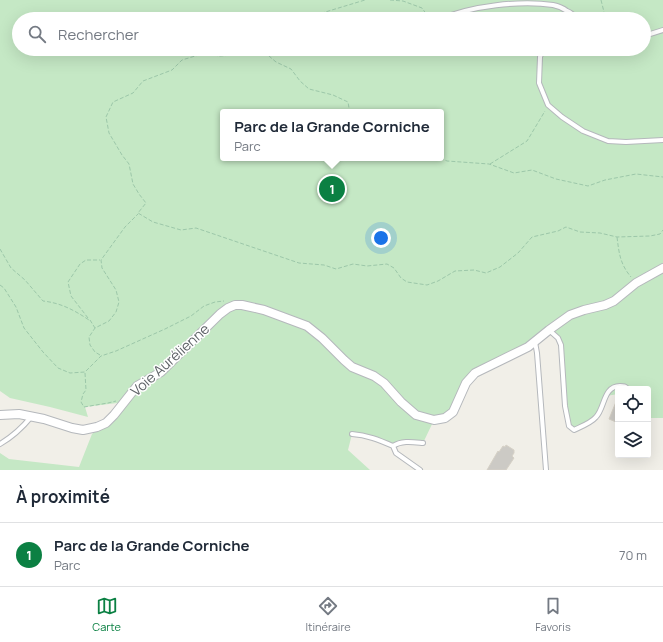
<!DOCTYPE html>
<html lang="fr">
<head>
<meta charset="utf-8">
<style>
	body { margin:0; font-family:Manrope,sans-serif; background:#f6f6f7; color:#1f2937 }
	.controls { position:absolute; right:12px; bottom:12px; display:grid; overflow:hidden; border-radius:4px; box-shadow:0 4px 16px #0002 }
	.controls button { width:36px; height:36px; display:grid; place-items:center; padding:0; border:0; border-bottom:1px solid #e0e1e3; background:#fff; color:#1f2937; font:20px sans-serif }
	.you { position:absolute; left:381px; top:238px; width:14px; height:14px; margin:-10px; border:3px solid #fff; border-radius:50%; background:#1a73e8; box-shadow:0 0 0 6px #1a73e833 }
	.badge { display:grid; place-items:center; width:26px; height:26px; border-radius:50%; background:#0b8043; color:#fff; font-size:13px; font-weight:700 }
	.pin { position:absolute; translate:-50% -50%; border:2px solid #fff; box-shadow:0 1px 4px #0006 }
	.popup { position:absolute; left:220px; top:109px; width:224px; height:52px; box-sizing:border-box; display:grid; place-content:center; border-radius:4px; background:#fff; filter:drop-shadow(0 1px 3px #0005); font-size:13px; white-space:nowrap; color:#747a83 }
	.popup b { font-size:15px; color:#1f2937 }
	.popup::after { content:''; position:absolute; left:50%; top:100%; margin-left:-8px; border:8px solid transparent; border-top-color:#fff }
	.list { margin:0; padding:0; list-style:none }
	h2 { display:flex; justify-content:space-between; align-items:center; height:52px; margin:0; padding:0 16px; font-size:17px }
	h2 small { font-size:13px; font-weight:400; color:#747a83 }
	.list li { display:grid; grid-template-columns:26px 1fr auto; gap:12px; align-items:center; box-sizing:border-box; height:64px; padding:0 16px; border-top:1px solid #e0e1e3 }
	.list b { display:block; font-size:15px; white-space:nowrap }
	.list p { margin:0; font-size:13px; white-space:nowrap; color:#747a83 }
	.list em { font-size:13px; font-style:normal; color:#747a83 }
	.icon { flex:none; width:22px; height:22px; fill:none; stroke:currentColor; stroke-width:2; stroke-linecap:round; stroke-linejoin:round }
	.map { position:relative; flex:none; width:663px; height:470px; overflow:hidden }
	.search { position:absolute; background:#fff; box-shadow:0 4px 16px #0002; left:12px; right:12px; top:12px; height:44px; display:flex; align-items:center; gap:10px; box-sizing:border-box; padding:0 14px; border-radius:22px; color:#747a83; font-size:15px }
	.sheet { height:116px; background:#fff }
	nav { display:flex; justify-content:space-around; align-items:center; box-sizing:border-box; height:56px; border-top:1px solid #e0e1e3; background:#fff; font-size:11px; color:#747a83 }
	nav a { display:grid; justify-items:center; gap:2px }
	nav .on { color:#0b8043 }
	.map>svg:first-child { display:block }
	.green { fill:#c5e8c5; fill-rule:evenodd }
	.building { fill:#cccac5; stroke:#d6d1c6 }
	.lines { fill:none; stroke-linecap:round; stroke-linejoin:round }
	.lane-casing { stroke:#b5b8bc; stroke-width:6 }
	.street-casing { stroke:#b5b8bc; stroke-width:10 }
	.path { stroke:#9cc7a9; stroke-width:1; stroke-dasharray:4 2; stroke-linecap:butt }
	.lane { stroke:#fff; stroke-width:4 }
	.street { stroke:#fff; stroke-width:8 }
	.labels { text-anchor:middle; stroke-width:3; stroke-linejoin:round; paint-order:stroke }
	.street-label { font-size:14px; fill:#5f6368; stroke:#fff }
</style>
</head>
<body>
<div class="map">
<svg width="663" height="470" viewBox="0 0 663 470">
	<rect width="100%" height="100%" fill="#f1efe8"/>
	<!-- green -->
	<path class="green" d="M 0,0 L 663,0 L 663,418 L 650,418 L 648,415 L 648,389 L 618,389 L 618,394 L 606,396 L 596,417 L 574,430 L 569,426 L 561,345 L 552,333 L 475,373 L 453,412 L 434,420 L 423,443 L 407,442 L 393,446 L 352,434 L 348,450 L 370,470 L 0,470 L 0,453 L 9,459 L 79,467 L 92,434 L 113,416 L 125,402 L 85,407 L 88,417 L 50,407 L 10,398 L 0,391 ZM 19,19 L 644,19 L 644,49 L 19,49 ZM 223,112 L 441,112 L 441,158 L 223,158 Z"/>
	<!-- building -->
	<path class="building" d="M 618,397 L 618,418 L 616,422 L 609,419 Z
		M 506,445 L 514,450 L 514,453 L 512,456 L 514,458 L 506,470 L 487,470 L 498,451 L 499,452 L 503,446 L 505,447 Z"/>
	<g class="lines">
		<defs>
			<path id="lane" d="M 441,19 C 471,6 521,0 553,5 C 558,6 563,8 567,11 C 570,12 572,14 575,16 C 579,17 583,18 587,19
				M 568,19 L 574,15
				M 644,36 L 663,30
				M 543,49 L 540,57 L 539,83 L 548,105 L 562,117 L 583,131 L 608,141 L 626,142 L 663,140
				M 549,330 L 558,338 L 561,345 L 565,406 L 569,426 L 574,430 C 580,427 591,423 596,417 C 605,408 603,386 620,386 C 624,386 625,386 628,389
				M 535,342 L 537,353 L 546,470
				M 352,434 C 367,435 379,440 393,446
				M 0,444 C 12,437 22,428 31,417
				M 420,470 L 396,453 L 393,446 C 402,440 413,442 423,443"/>
			<path id="street" d="M 0,415 L 19,414 L 44,419 L 72,428 L 83,430 L 97,427 L 106,423 L 114,415 L 137,386 L 161,372 L 220,314 L 228,308 L 235,305 L 242,305 L 264,310 L 307,326 L 322,338 L 344,360 L 352,367 L 374,376 L 384,383 L 401,402 L 416,415 L 434,420 L 445,418 L 453,412 L 466,383 L 475,373 L 528,347 L 549,330 L 570,315 L 584,310 L 605,305 L 614,301 L 636,283 L 663,268"/>
		</defs>
		<!-- lane casing -->
		<use href="#lane" class="lane-casing"/>
		<!-- street casing -->
		<use href="#street" class="street-casing"/>
		<!-- path -->
		<path class="path" d="M 390,0 L 403,1 L 422,8 L 427,15 L 429,19
			M 601,0 L 604,12 L 603,19
			M 310,19 L 322,13 L 365,0
			M 246,49 L 234,55 L 219,56 L 205,53 L 182,60 L 172,70 L 143,81 L 133,93 L 113,102 L 106,117 L 109,133 L 122,155 L 129,164 L 133,184 L 139,194 L 146,203 L 138,213 L 153,222 L 181,230 L 196,228 L 299,263 L 324,265 L 336,269 L 353,264 L 367,266 L 387,264 L 394,268 L 401,278 L 407,282 L 427,285 L 438,281 L 455,271 L 474,270 L 486,273 L 500,267 L 518,253 L 532,237 L 558,231 L 566,227 L 580,232 L 600,233 L 617,237 L 650,236 L 660,234 L 663,230
			M 259,49 L 262,50 L 276,62 L 291,69 L 300,81 L 309,89 L 333,95 L 348,102 L 349,108 L 349,112
			M 440,158 L 447,161 L 489,164 L 514,173 L 532,170 L 556,179 L 588,186 L 605,180 L 636,174 L 663,177
			M 490,164 L 527,141 L 545,111
			M 617,237 C 619,253 620,264 631,277
			M 0,249 L 11,268 L 25,280 L 43,301 C 61,303 74,310 89,320
			M 0,285 L 4,288 L 16,307 L 24,328 L 43,352 L 58,368 L 70,373 L 85,372 L 101,356 L 116,351 L 165,329 L 191,316 L 204,306 L 215,302 L 224,301
			M 88,318 L 71,296 L 68,282 L 80,264 L 86,260 L 100,260
			M 90,320 L 95,328
			M 100,355 L 95,352 L 90,345 L 89,337 L 95,328 L 109,321 L 116,312 L 119,302 L 116,290 L 102,268 L 101,260 L 125,227 L 138,214
			M 85,373 L 86,390 L 83,394 L 81,402 L 84,407 L 108,403 L 116,401"/>
		<!-- lane -->
		<use href="#lane" class="lane"/>
		<!-- street -->
		<use href="#street" class="street"/>
	</g>
	<g class="labels">
		<!-- street labels -->
		<g class="street-label">
			<text transform="translate(170 360) rotate(-42)" y="5">Voie Aurélienne</text>
		</g>
	</g>
</svg>
<div class="controls">
<button><svg class="icon" aria-label="locate" viewBox="0 0 24 24"><circle cx="12" cy="12" r="6"/><path d="M12 2v4M12 18v4M2 12h4M18 12h4"/></svg></button>
<button><svg class="icon" aria-label="layers" viewBox="0 0 24 24"><path d="M12 4l9 5-9 5-9-5zM3 14l9 5 9-5"/></svg></button>
</div>
<div class="you"></div>
<div class="pin badge" style="left:332px;top:189px">1</div>
<div class="popup"><b>Parc de la Grande Corniche</b>Parc</div>
<div class="search"><svg class="icon" aria-label="search" viewBox="0 0 24 24"><circle cx="10" cy="10" r="6"/><path d="M15 15l6 6"/></svg>Rechercher</div>
</div>
<section class="sheet">
<h2>À proximité<small></small></h2>
<ul class="list">
<li><span class="badge">1</span><div><b>Parc de la Grande Corniche</b><p>Parc</p></div><em>70 m</em></li>
</ul>
</section>
<nav>
<a class="on"><svg class="icon" aria-label="map" viewBox="0 0 24 24"><path d="M3 6l6-2 6 2 6-2v14l-6 2-6-2-6 2zM9 4v14M15 6v14"/></svg>Carte</a>
<a><svg class="icon" aria-label="directions" viewBox="0 0 24 24"><path d="M12 3l9 9-9 9-9-9zM9 14v-3h6M13 9l2 2-2 2"/></svg>Itinéraire</a>
<a><svg class="icon" aria-label="saved" viewBox="0 0 24 24"><path d="M7 4h10v16l-5-4-5 4z"/></svg>Favoris</a>
</nav>
</body>
</html>
